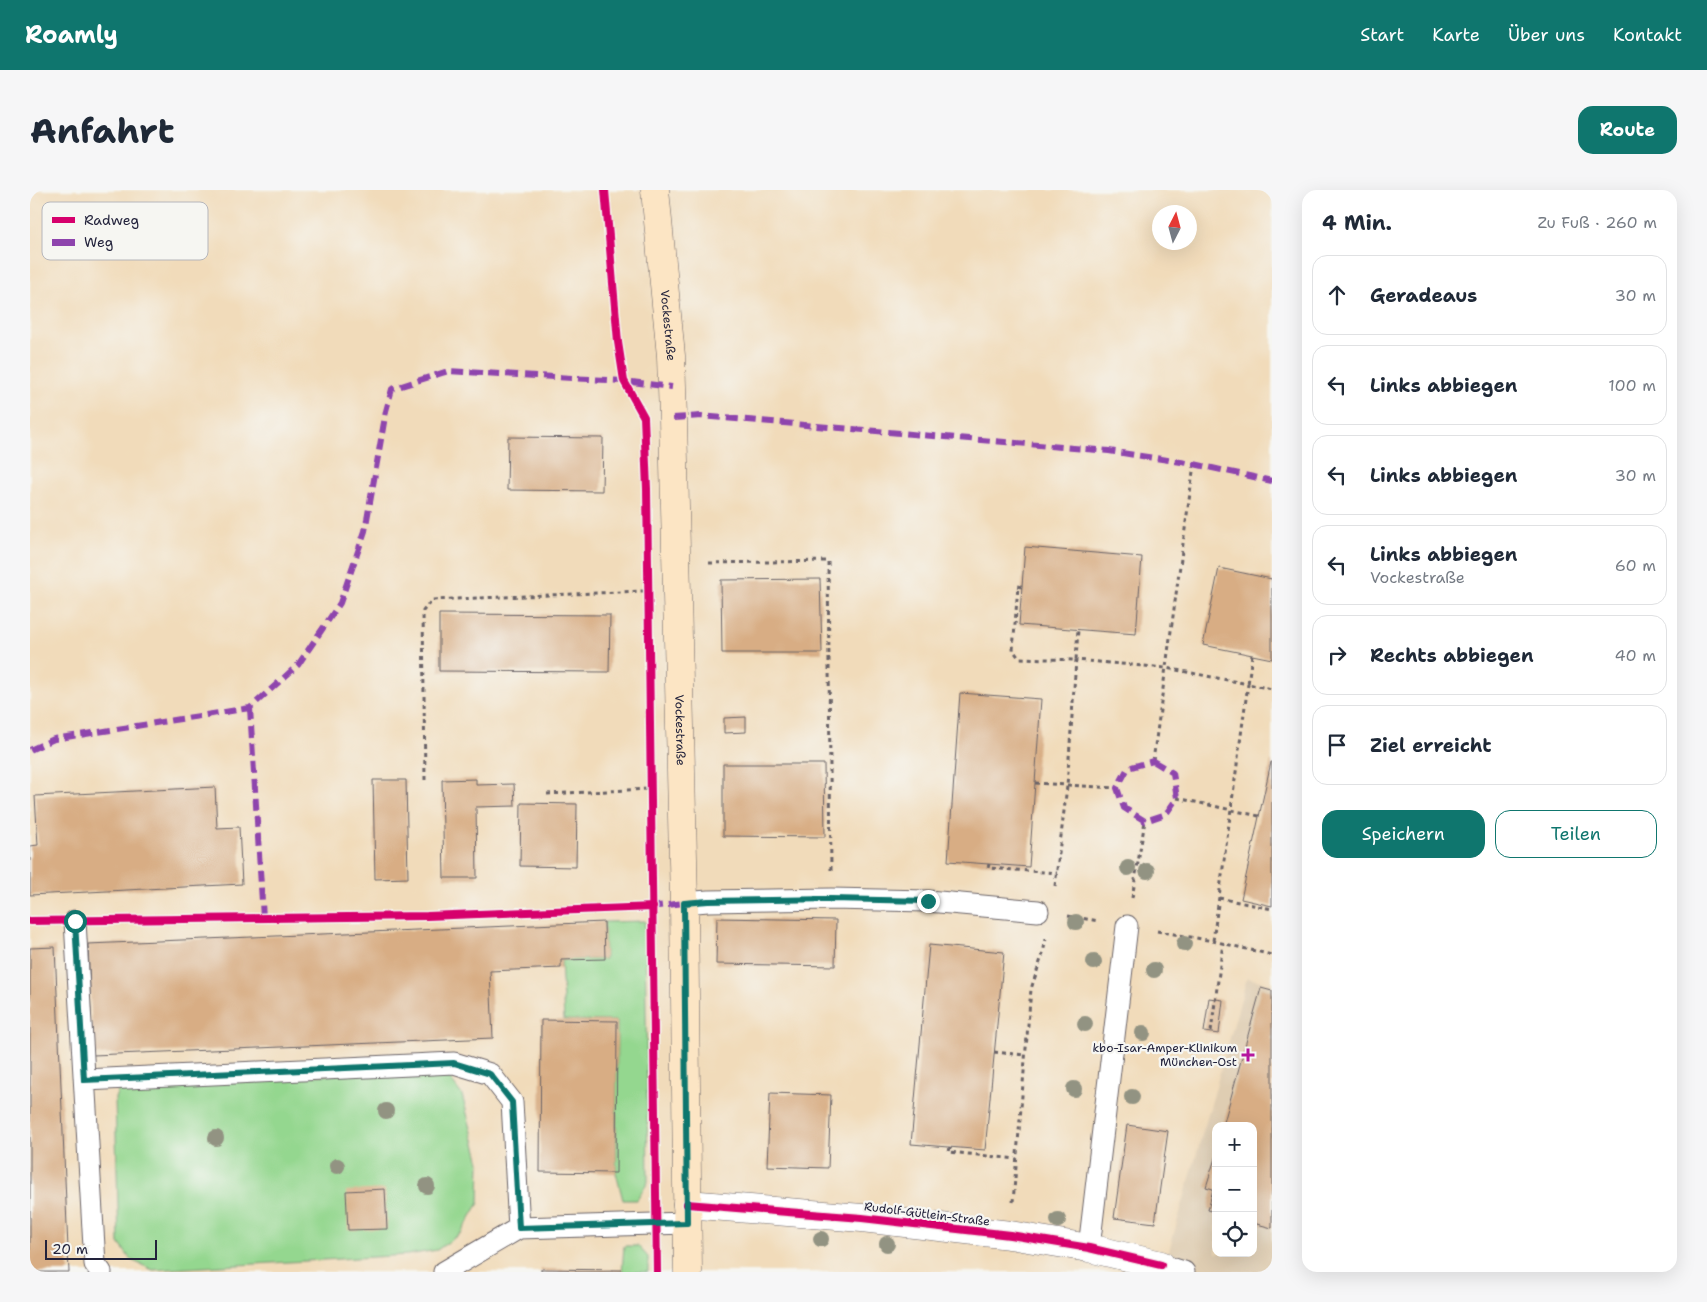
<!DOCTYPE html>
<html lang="de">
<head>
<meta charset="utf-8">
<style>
	body { margin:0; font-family:"Shantell Sans",sans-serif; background:#f6f6f7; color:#1f2937 }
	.controls { position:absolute; right:15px; bottom:15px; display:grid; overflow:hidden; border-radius:10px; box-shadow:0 5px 20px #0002 }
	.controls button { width:45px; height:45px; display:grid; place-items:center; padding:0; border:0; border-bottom:1px solid #e0e1e3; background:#fff; color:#1f2937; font:25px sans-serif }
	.compass { position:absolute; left:1122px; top:15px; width:45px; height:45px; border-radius:50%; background:#fff; box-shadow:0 5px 20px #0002; rotate:6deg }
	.scale { position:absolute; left:15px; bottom:12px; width:112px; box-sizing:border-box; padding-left:5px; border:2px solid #22223b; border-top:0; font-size:14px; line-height:18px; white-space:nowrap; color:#22223b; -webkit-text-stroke:4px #f6f6f2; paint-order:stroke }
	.stop { position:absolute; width:15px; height:15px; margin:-11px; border:4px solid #0f766e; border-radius:50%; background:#fff }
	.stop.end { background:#0f766e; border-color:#fff; box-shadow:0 1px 5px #0008 }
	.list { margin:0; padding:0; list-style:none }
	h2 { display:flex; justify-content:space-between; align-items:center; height:65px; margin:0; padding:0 20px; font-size:21px }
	h2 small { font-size:16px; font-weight:400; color:#747a83 }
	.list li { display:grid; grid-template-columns:32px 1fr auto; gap:15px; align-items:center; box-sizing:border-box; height:80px; margin:0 10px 10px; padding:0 10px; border:1px solid #e0e1e3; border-radius:15px }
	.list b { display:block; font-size:19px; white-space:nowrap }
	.list p { margin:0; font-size:16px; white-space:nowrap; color:#747a83 }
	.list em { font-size:16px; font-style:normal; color:#747a83 }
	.actions { display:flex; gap:10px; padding:15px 20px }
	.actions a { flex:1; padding:11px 0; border:1px solid #0f766e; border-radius:15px; text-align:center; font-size:18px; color:#0f766e }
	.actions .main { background:#0f766e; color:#fff }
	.icon { flex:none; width:28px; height:28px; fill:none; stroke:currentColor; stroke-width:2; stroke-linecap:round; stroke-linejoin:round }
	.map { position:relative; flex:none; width:1242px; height:1082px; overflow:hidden; border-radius:15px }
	header { display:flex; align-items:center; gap:30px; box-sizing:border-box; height:70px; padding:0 25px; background:#0f766e; color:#fff }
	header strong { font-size:24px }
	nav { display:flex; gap:28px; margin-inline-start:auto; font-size:18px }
	.intro { display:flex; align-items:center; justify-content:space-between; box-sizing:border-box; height:120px; padding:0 30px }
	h1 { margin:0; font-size:35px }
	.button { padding:12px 22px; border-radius:15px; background:#0f766e; color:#fff; font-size:18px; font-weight:700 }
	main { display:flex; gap:30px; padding:0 30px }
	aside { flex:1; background:#fff; border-radius:15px; box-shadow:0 5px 20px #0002 }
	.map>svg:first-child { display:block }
	.built { fill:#dfcdb2; fill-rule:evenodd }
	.green { fill:#94d78f; stroke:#5b7c65 }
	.building { fill:#d8ad84 }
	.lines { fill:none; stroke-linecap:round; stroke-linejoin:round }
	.lane-casing { stroke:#6a6367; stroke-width:23 }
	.street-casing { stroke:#6a6367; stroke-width:29 }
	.secondary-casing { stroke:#6a6367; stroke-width:29 }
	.path { stroke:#6a6367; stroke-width:3; stroke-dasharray:4 4; stroke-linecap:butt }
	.lane { stroke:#fff; stroke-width:21 }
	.street { stroke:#fff; stroke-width:28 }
	.secondary { stroke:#fce5c4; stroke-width:28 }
	.quiet { stroke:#8e44ad; stroke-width:6; stroke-dasharray:12 6; stroke-linecap:butt }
	.cycleway-casing { stroke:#f6f6f2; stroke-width:11 }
	.cycleway { stroke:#d6006c; stroke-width:8 }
	.tree { fill:#929382 }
	.route { stroke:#0f766e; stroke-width:6 }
	.poi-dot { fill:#b5179e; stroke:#f6f6f2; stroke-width:2 }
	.labels { text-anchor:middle; stroke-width:4.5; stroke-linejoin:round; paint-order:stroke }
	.street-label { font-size:12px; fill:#22223b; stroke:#f6f6f2 }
	.poi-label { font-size:12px; fill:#22223b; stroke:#f6f6f2; text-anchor:end }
	.key { fill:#f6f6f2; stroke:#b6b6bb; stroke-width:1 }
	.key-label { font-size:14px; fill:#22223b }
</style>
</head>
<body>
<header>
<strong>Roamly</strong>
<nav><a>Start</a><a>Karte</a><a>Über uns</a><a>Kontakt</a></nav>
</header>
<div class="intro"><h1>Anfahrt</h1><a class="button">Route</a></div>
<main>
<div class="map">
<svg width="1242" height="1082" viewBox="0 0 1242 1082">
	<rect width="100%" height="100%" fill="#f6f6f2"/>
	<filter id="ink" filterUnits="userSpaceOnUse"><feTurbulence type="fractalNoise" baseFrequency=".02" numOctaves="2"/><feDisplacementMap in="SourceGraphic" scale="10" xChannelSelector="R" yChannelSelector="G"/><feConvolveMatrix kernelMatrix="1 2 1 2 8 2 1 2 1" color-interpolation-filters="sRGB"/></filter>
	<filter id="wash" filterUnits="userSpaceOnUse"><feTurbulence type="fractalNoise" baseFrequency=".0096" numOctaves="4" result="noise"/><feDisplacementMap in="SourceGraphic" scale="20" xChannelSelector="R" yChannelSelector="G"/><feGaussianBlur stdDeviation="1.12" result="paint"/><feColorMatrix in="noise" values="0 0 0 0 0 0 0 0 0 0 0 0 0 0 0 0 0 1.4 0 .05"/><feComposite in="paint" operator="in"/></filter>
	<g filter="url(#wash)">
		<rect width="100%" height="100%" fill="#f1dbba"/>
		<!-- built -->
		<path class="built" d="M 1217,788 L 1242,794 L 1242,1082 L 1133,1082 ZM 1186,936 L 1223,936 L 1223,1063 L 1186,1063 Z"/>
		<!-- green -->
		<path class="green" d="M 615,731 L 618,992 L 607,1010 L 593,1010 L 586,983 L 587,831 L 534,830 L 531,770 L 575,769 L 574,732 Z
			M 397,880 L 420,889 L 432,905 L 450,972 L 449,1013 L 431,1043 L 407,1060 L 377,1065 L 123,1080 L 101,1070 L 89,1053 L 85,908 L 90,896 Z
			M 594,1056 L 608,1056 L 618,1067 L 618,1082 L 592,1082 Z"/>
		<g id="blocks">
			<!-- building -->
			<path class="building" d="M 478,247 L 573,248 L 572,301 L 477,300 Z
				M 995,357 L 1112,367 L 1106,444 L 989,435 Z
				M 1189,378 L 1242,389 L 1242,469 L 1173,455 Z
				M 790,389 L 792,463 L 692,463 L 691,390 Z
				M 409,424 L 580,425 L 579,482 L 409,481 Z
				M 930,503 L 1011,509 L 999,677 L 918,671 Z
				M 716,527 L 716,542 L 694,543 L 694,528 Z
				M 1241,572 L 1242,572 L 1242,716 L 1211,709 Z
				M 693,574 L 794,574 L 795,647 L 693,646 Z
				M 446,589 L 446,595 L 484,594 L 485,616 L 446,617 L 447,688 L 414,688 L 412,590 Z
				M 343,590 L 376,590 L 378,688 L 345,689 Z
				M 185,597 L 187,638 L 209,637 L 212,694 L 0,705 L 0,656 L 8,655 L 5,606 Z
				M 491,613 L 547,614 L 546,677 L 490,676 Z
				M 687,728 L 806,730 L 805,776 L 686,774 Z
				M 574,732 L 575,769 L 531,770 L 531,778 L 460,781 L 463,848 L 63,865 L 58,754 Z
				M 899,755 L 974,762 L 955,960 L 881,954 Z
				M 25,757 L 39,1082 L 0,1082 L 0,758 Z
				M 1231,798 L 1242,801 L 1242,1038 L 1223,1033 L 1223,936 L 1193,936 Z
				M 1179,808 L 1193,810 L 1189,844 L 1174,842 Z
				M 511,830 L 587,831 L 586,983 L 510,982 Z
				M 740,903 L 801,905 L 798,978 L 737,976 Z
				M 1097,935 L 1138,941 L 1125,1033 L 1084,1028 Z
				M 1186,965 L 1186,1022 L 1178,1020 L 1183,999 L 1176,997 Z
				M 355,999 L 357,1039 L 318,1040 L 316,1001 Z
				M 511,1079 L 592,1080 L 592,1082 L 511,1082 Z"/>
		</g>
	</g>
	<g filter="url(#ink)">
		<use href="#blocks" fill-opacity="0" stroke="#6a6367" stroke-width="1"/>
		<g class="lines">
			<defs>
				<path id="lane" d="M 654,713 L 678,711 L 801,709 L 898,711 L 1008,721
					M 45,731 L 65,1074 L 71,1082
					M 55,890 L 424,873 L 460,884 L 482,912 L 489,1038
					M 1059,1058 L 1097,736
					M 1131,1075 L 1154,1082
					M 414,1082 L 489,1038 L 657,1033"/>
				<path id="street" d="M 657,1014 L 832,1028 L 980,1045 L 1059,1058 L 1131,1075"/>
				<g id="secondary">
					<path id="s1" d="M 625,0 L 641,166 L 643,228 L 654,713 L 658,1082"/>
				</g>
			</defs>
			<!-- lane casing -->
			<use href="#lane" class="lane-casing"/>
			<!-- street casing -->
			<use href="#street" class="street-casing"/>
			<!-- secondary casing -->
			<use href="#secondary" class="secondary-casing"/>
			<!-- path -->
			<path class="path" d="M 679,373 L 798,371 L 801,680
				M 992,397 L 988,396 L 983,460 L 989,468 L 1046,470 L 1048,439
				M 1222,465 L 1218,494 L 1242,499
				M 1123,571 L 1164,274
				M 395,590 L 393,421 L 402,410 L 613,401
				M 1005,593 L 1087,598
				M 517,604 L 618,599
				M 1147,608 L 1229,626
				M 959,674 L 958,678 L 1027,683
				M 1025,696 L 1037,596 L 1046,470 L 1136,478 L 1218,494 L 1183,751
				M 1102,708 L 1115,631
				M 1189,708 L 1242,719
				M 1038,726 L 1069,731
				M 1127,741 L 1183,751 L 1242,765
				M 1181,842 L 1193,753
				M 964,862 L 995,865
				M 920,957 L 919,962 L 987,969
				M 983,1012 L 1001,799 L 1013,763 L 1016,749"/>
			<!-- lane -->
			<use href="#lane" class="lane"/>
			<!-- street -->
			<use href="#street" class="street"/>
			<!-- secondary -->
			<use href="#secondary" class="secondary"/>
			<!-- quiet -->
			<path class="quiet" d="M 643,228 L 671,226 L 1079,261 L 1164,274 L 1242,291
				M 220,518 L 233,728
				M 0,560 L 24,549 L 220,518 L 268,475 L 310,413 L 335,341 L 356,221 L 362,199 L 418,181 L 594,191 L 642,197
				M 1123,571 L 1143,583 L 1147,608 L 1136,624 L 1115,631 L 1094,618 L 1087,598 L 1098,578 Z
				M 620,717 L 654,713"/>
			<defs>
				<path id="cycleway" d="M 575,0 L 588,152 L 594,191 L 614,227 L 617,299 L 627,1082
					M 0,731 L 397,726 L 623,717
					M 657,1014 L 832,1028 L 980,1045 L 1059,1058 L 1131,1075"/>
			</defs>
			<!-- cycleway casing -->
			<use href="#cycleway" class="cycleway-casing"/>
			<!-- cycleway -->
			<use href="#cycleway" class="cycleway"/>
		</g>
		<!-- trees -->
		<g class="tree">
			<circle cx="1098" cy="678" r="8"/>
			<circle cx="1117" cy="681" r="8"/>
			<circle cx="1046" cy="732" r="8"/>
			<circle cx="1154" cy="754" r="8"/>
			<circle cx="1064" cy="772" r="8"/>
			<circle cx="1124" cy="780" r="8"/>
			<circle cx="1055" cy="834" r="8"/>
			<circle cx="1113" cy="843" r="8"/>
			<circle cx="1044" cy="899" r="8"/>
			<circle cx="1102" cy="907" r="8"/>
			<circle cx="356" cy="921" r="8"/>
			<circle cx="186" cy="948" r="8"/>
			<circle cx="307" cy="976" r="8"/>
			<circle cx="397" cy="996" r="8"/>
			<circle cx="1028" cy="1030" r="8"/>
			<circle cx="791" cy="1049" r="8"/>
			<circle cx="857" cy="1054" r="8"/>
		</g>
	</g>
	<g class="lines" filter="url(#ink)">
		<!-- route -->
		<path class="route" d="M 45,731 L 54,890 L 424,873 L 460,884 L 482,912 L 489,1038 L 657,1033 L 654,713 L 678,711 L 801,709 L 898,711"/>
	</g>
	<!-- markers -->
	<path class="poi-dot" d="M1215.5 857.5h5v5h5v5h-5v5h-5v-5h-5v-5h5z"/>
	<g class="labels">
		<!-- street labels -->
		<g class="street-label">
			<text dy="4" stroke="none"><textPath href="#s1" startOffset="136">Vockestraße</textPath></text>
			<text dy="4" stroke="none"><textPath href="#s1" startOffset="541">Vockestraße</textPath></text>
			<text transform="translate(897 1024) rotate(7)" y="4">Rudolf-Gütlein-Straße</text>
		</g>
		<!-- poi labels -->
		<g class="poi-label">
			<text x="1207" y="862">kbo-Isar-Amper-Klinikum<tspan x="1207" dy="14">München-Ost</tspan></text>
		</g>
	</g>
	<!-- legend -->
	<rect x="12" y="12" width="166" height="58" rx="8" class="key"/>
	<rect x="22" y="27" width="23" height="6" fill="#d6006c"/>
	<rect x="22" y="49" width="23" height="7" fill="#8e44ad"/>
	<g class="key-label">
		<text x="54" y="35">Radweg</text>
		<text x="54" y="57">Weg</text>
	</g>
</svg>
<div class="controls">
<button>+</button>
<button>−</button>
<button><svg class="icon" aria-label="locate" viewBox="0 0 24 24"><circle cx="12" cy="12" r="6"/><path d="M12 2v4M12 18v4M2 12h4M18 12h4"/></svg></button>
</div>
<svg class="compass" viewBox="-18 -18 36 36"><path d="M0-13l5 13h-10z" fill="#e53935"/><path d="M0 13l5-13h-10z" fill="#747a83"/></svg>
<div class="scale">20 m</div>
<div class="stop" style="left:45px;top:731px"></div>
<div class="stop end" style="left:898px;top:711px"></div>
</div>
<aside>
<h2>4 Min.<small>Zu Fuß · 260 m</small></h2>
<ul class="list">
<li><svg class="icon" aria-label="ahead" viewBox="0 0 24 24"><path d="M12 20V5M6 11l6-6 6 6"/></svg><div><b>Geradeaus</b></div><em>30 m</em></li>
<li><svg class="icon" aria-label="left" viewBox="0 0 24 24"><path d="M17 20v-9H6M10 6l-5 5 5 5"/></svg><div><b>Links abbiegen</b></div><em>100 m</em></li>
<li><svg class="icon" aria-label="left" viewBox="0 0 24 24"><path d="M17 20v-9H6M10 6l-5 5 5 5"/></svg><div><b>Links abbiegen</b></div><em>30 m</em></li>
<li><svg class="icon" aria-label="left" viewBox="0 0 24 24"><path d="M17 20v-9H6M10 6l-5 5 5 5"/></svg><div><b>Links abbiegen</b><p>Vockestraße</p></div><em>60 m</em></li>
<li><svg class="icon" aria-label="right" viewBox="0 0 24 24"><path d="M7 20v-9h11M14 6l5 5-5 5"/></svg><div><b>Rechts abbiegen</b></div><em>40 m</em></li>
<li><svg class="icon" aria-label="arrive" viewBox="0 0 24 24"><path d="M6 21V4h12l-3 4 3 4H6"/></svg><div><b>Ziel erreicht</b></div></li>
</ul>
<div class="actions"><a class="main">Speichern</a><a>Teilen</a></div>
</aside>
</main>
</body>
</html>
